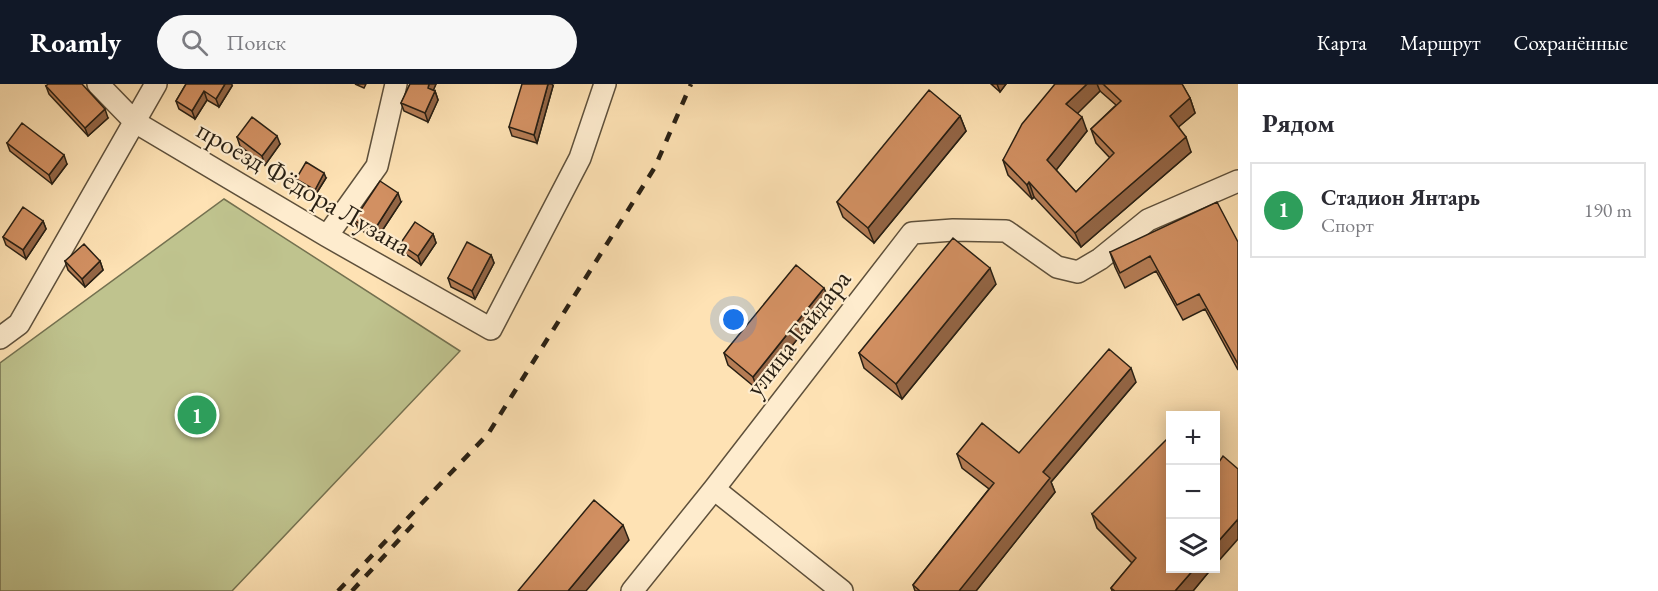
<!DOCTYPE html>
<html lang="ru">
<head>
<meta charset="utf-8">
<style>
	body { margin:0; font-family:"EB Garamond",serif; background:#f7f7f7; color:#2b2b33 }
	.controls { position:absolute; right:18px; bottom:18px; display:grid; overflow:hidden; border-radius:0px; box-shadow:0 3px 15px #0003 }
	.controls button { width:54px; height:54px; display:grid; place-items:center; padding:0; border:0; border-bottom:2px solid #e1e1e2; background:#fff; color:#2b2b33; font:30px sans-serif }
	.you { position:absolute; left:734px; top:236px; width:21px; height:21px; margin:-15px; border:4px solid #fff; border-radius:50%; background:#1a73e8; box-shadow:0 0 0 9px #1a73e833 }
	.badge { display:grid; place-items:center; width:39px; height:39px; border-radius:50%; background:#111827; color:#fff; font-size:20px; font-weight:700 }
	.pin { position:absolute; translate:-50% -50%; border:3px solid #fff; box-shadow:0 2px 6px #0006 }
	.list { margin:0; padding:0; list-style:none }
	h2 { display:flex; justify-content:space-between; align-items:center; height:78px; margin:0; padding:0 24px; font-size:26px }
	h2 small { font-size:20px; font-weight:400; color:#7c7c81 }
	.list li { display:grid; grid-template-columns:39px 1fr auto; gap:18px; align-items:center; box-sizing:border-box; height:96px; margin:0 12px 12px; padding:0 12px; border:2px solid #e1e1e2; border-radius:0px }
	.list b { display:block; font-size:22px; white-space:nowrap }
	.list p { margin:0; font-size:20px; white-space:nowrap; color:#7c7c81 }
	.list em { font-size:20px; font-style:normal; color:#7c7c81 }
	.icon { flex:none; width:33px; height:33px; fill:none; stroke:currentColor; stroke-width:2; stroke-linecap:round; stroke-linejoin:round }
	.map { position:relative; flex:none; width:1238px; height:507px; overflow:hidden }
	header { display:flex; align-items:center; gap:36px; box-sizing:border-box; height:84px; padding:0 30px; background:#111827; color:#fff }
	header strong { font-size:28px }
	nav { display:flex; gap:33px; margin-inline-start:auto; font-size:21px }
	.search { width:420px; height:54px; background:#f7f7f7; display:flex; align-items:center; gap:15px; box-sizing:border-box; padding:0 21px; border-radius:33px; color:#7c7c81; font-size:22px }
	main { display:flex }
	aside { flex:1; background:#fff }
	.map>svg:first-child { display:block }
	.grass { fill:#bfc38e; stroke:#747150; stroke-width:1.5 }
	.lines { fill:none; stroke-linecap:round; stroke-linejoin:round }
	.minor-casing { stroke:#5e503b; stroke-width:24 }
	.minor { stroke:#feecce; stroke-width:21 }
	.rail { stroke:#281f13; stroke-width:4.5; stroke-dasharray:10 10; stroke-linecap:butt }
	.wall { fill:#b57c54; stroke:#281f13; stroke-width:1.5; fill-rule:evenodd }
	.shaded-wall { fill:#936545; stroke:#281f13; stroke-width:1.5 }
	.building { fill:#d29062; stroke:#281f13; stroke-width:1.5 }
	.labels { text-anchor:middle; stroke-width:4.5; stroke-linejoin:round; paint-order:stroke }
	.street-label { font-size:27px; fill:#281f13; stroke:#feecce }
</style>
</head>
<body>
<header>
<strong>Roamly</strong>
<div class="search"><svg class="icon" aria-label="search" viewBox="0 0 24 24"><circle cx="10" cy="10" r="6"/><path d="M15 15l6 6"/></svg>Поиск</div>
<nav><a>Карта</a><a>Маршрут</a><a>Сохранённые</a></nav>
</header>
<main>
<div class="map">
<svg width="1238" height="507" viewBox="0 0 1238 507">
	<rect width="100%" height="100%" fill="#fee2b4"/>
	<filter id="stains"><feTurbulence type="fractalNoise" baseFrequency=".00333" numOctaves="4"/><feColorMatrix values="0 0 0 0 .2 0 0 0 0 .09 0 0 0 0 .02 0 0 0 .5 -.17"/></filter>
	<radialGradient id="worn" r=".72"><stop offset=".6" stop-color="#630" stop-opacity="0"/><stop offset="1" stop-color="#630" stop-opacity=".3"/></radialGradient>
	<!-- grass -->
	<path class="grass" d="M 224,115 L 460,267 L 232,507 L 0,507 L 0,279 Z"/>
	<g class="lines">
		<defs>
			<path id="minor" d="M 98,0 L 135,38 L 327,152 L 491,245 L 580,74 L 605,0
				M 327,152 L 377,82 L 396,0
				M 0,254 L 19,240 L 156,0
				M 714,405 L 842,507
				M 632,507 L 714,405 L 912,149 L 953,146 L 1006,147 L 1057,183 L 1078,188 L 1100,175 L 1148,136 L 1238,97"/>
		</defs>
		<!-- minor casing -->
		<use href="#minor" class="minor-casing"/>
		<!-- minor -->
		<use href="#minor" class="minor"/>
		<!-- rail -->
		<path class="rail" d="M 338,507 L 488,350 L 655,83 L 691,0
			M 352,507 L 419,434"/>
	</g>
	<!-- wall -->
	<path class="wall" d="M 186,0 L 232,2 L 219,23 L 207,16 L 195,35 L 179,25 L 176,17 Z
		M 355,0 L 366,0 L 364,4 Z
		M 410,0 L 436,0 L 433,6 L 435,7 L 438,16 L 428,38 L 404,27 L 401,19 Z
		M 991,0 L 1006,0 L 1000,8 Z
		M 1055,0 L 1182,0 L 1190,14 L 1195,29 L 1178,43 L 1191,68 L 1081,163 L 1034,113 L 1032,115 L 1008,91 L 1003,76 ZM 1100,7 L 1116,21 L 1091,45 L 1096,59 L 1110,74 L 1076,108 L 1056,86 L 1087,47 L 1077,29 Z
		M 46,2 L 108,34 L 88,52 L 49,10 Z
		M 553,2 L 537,59 L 512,52 L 509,43 Z
		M 960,32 L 966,47 L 874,159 L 843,133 L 837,118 Z
		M 237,53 L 280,60 L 265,81 L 240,62 Z
		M 7,59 L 67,80 L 52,100 L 10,67 Z
		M 326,94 L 316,110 L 298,99 L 296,95 Z
		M 401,118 L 376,156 L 358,144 L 354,136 Z
		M 43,137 L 46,145 L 26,175 L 6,161 L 3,153 Z
		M 433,150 L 436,159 L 421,181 L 403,168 L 400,160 Z
		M 1238,158 L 1238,286 L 1205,225 L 1183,236 L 1156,187 L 1125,204 L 1115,183 L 1110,168 Z
		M 491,171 L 494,179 L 475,215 L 451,203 L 448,194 Z
		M 65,177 L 100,177 L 103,186 L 85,203 L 68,186 Z
		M 996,200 L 902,315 L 864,284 L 859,269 Z
		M 829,216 L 757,305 L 728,281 L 724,269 Z
		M 1136,298 L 1051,398 L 1055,408 L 976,507 L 915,507 L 913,501 L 989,405 L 962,384 L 957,370 L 1019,369 Z
		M 1092,430 L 1170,484 L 1212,484 L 1193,507 L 1112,507 L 1111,504 L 1132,479 L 1097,444 Z"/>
	<!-- shaded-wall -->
	<path class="shaded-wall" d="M 225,0 L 232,0 L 232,2 L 219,23 L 216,15 Z
		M 429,0 L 436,0 L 431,12 L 428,4 Z
		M 548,0 L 552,0 L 553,2 L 537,59 L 534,51 Z
		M 997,0 L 1006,0 L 1000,8 Z
		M 1087,0 L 1097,0 L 1100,7 L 1072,35 L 1066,20 Z
		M 204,7 L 207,16 L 195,35 L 192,27 Z
		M 435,7 L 438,16 L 428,38 L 425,29 Z
		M 1190,14 L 1195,29 L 1175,46 L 1170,32 Z
		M 105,25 L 108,34 L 88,52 L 85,44 Z
		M 960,32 L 966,47 L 874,159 L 868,144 Z
		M 1082,33 L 1087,47 L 1053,90 L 1047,76 Z
		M 277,52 L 280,60 L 265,81 L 262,72 Z
		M 1186,53 L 1191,68 L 1081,163 L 1075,149 Z
		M 64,71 L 67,80 L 52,100 L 49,91 Z
		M 324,89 L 326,94 L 316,110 L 315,106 Z
		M 1029,98 L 1034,113 L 1032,115 L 1027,101 Z
		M 398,109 L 401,118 L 376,156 L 373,148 Z
		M 43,137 L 46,145 L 26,175 L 23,166 Z
		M 433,150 L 436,159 L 421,181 L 418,172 Z
		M 491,171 L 494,179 L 475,215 L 472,207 Z
		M 100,177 L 103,186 L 85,203 L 82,195 Z
		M 990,184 L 996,200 L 902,315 L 896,300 Z
		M 824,204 L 829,216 L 757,305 L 753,293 Z
		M 1131,284 L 1136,298 L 1051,398 L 1055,408 L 976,507 L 959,507 L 1043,388 Z
		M 1238,435 L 1238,455 L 1215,481 L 1215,461 Z
		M 623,441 L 629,456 L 586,507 L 568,507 Z
		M 1195,484 L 1212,484 L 1193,507 L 1175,507 Z"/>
	<!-- building -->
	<path class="building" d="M 48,0 L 82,0 L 105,25 L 85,44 L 46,2 Z
		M 186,0 L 225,0 L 216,15 L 204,7 L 192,27 L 176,17 Z
		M 410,0 L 429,0 L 428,4 L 435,7 L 425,29 L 401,19 Z
		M 522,0 L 548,0 L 534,51 L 509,43 Z
		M 1055,0 L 1087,0 L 1066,20 L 1082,33 L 1047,76 L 1076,108 L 1114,69 L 1091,45 L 1121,17 L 1103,0 L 1182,0 L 1190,14 L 1170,32 L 1186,53 L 1075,149 L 1029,98 L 1027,101 L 1003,76 L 1022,40 Z
		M 929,6 L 960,32 L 868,144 L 837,118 Z
		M 252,33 L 277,52 L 262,72 L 237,53 Z
		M 22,39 L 64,71 L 49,91 L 7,59 Z
		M 306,78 L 324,89 L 315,106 L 296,95 Z
		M 380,97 L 398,109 L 373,148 L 354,136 Z
		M 1217,118 L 1238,158 L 1238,280 L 1199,210 L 1177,221 L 1150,172 L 1120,189 L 1110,168 Z
		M 23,123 L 43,137 L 23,166 L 3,153 Z
		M 415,138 L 433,150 L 418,172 L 400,160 Z
		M 953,154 L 990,184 L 896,300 L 859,269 Z
		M 467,158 L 491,171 L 472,207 L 448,194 Z
		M 84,160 L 100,177 L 82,195 L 65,177 Z
		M 796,181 L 824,204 L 753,293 L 724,269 Z
		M 1109,265 L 1131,284 L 1043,388 L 1050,394 L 959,507 L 920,507 L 913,501 L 994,399 L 957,370 L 982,339 L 1019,369 Z
		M 1170,352 L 1170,484 L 1195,484 L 1175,507 L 1115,507 L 1111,504 L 1136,474 L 1092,430 Z
		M 1223,372 L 1238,385 L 1238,435 L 1215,461 L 1215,375 L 1219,378 Z
		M 594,416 L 623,441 L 568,507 L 518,507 Z"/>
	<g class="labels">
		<!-- street labels -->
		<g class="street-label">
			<text transform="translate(304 104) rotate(30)" y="9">проезд Фёдора Лузана</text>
			<text transform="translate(798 249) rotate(-52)" y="9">улица Гайдара</text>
		</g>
	</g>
	<rect width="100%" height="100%" filter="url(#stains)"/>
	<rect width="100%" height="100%" fill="url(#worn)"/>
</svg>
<div class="controls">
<button>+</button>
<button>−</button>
<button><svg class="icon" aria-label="layers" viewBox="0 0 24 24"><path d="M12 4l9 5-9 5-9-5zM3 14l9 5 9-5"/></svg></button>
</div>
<div class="you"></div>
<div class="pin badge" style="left:197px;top:331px;background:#2e9e5b">1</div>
</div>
<aside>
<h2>Рядом<small></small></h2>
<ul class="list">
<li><span class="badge" style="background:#2e9e5b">1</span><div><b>Стадион Янтарь</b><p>Спорт</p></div><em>190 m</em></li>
</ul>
</aside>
</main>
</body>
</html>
